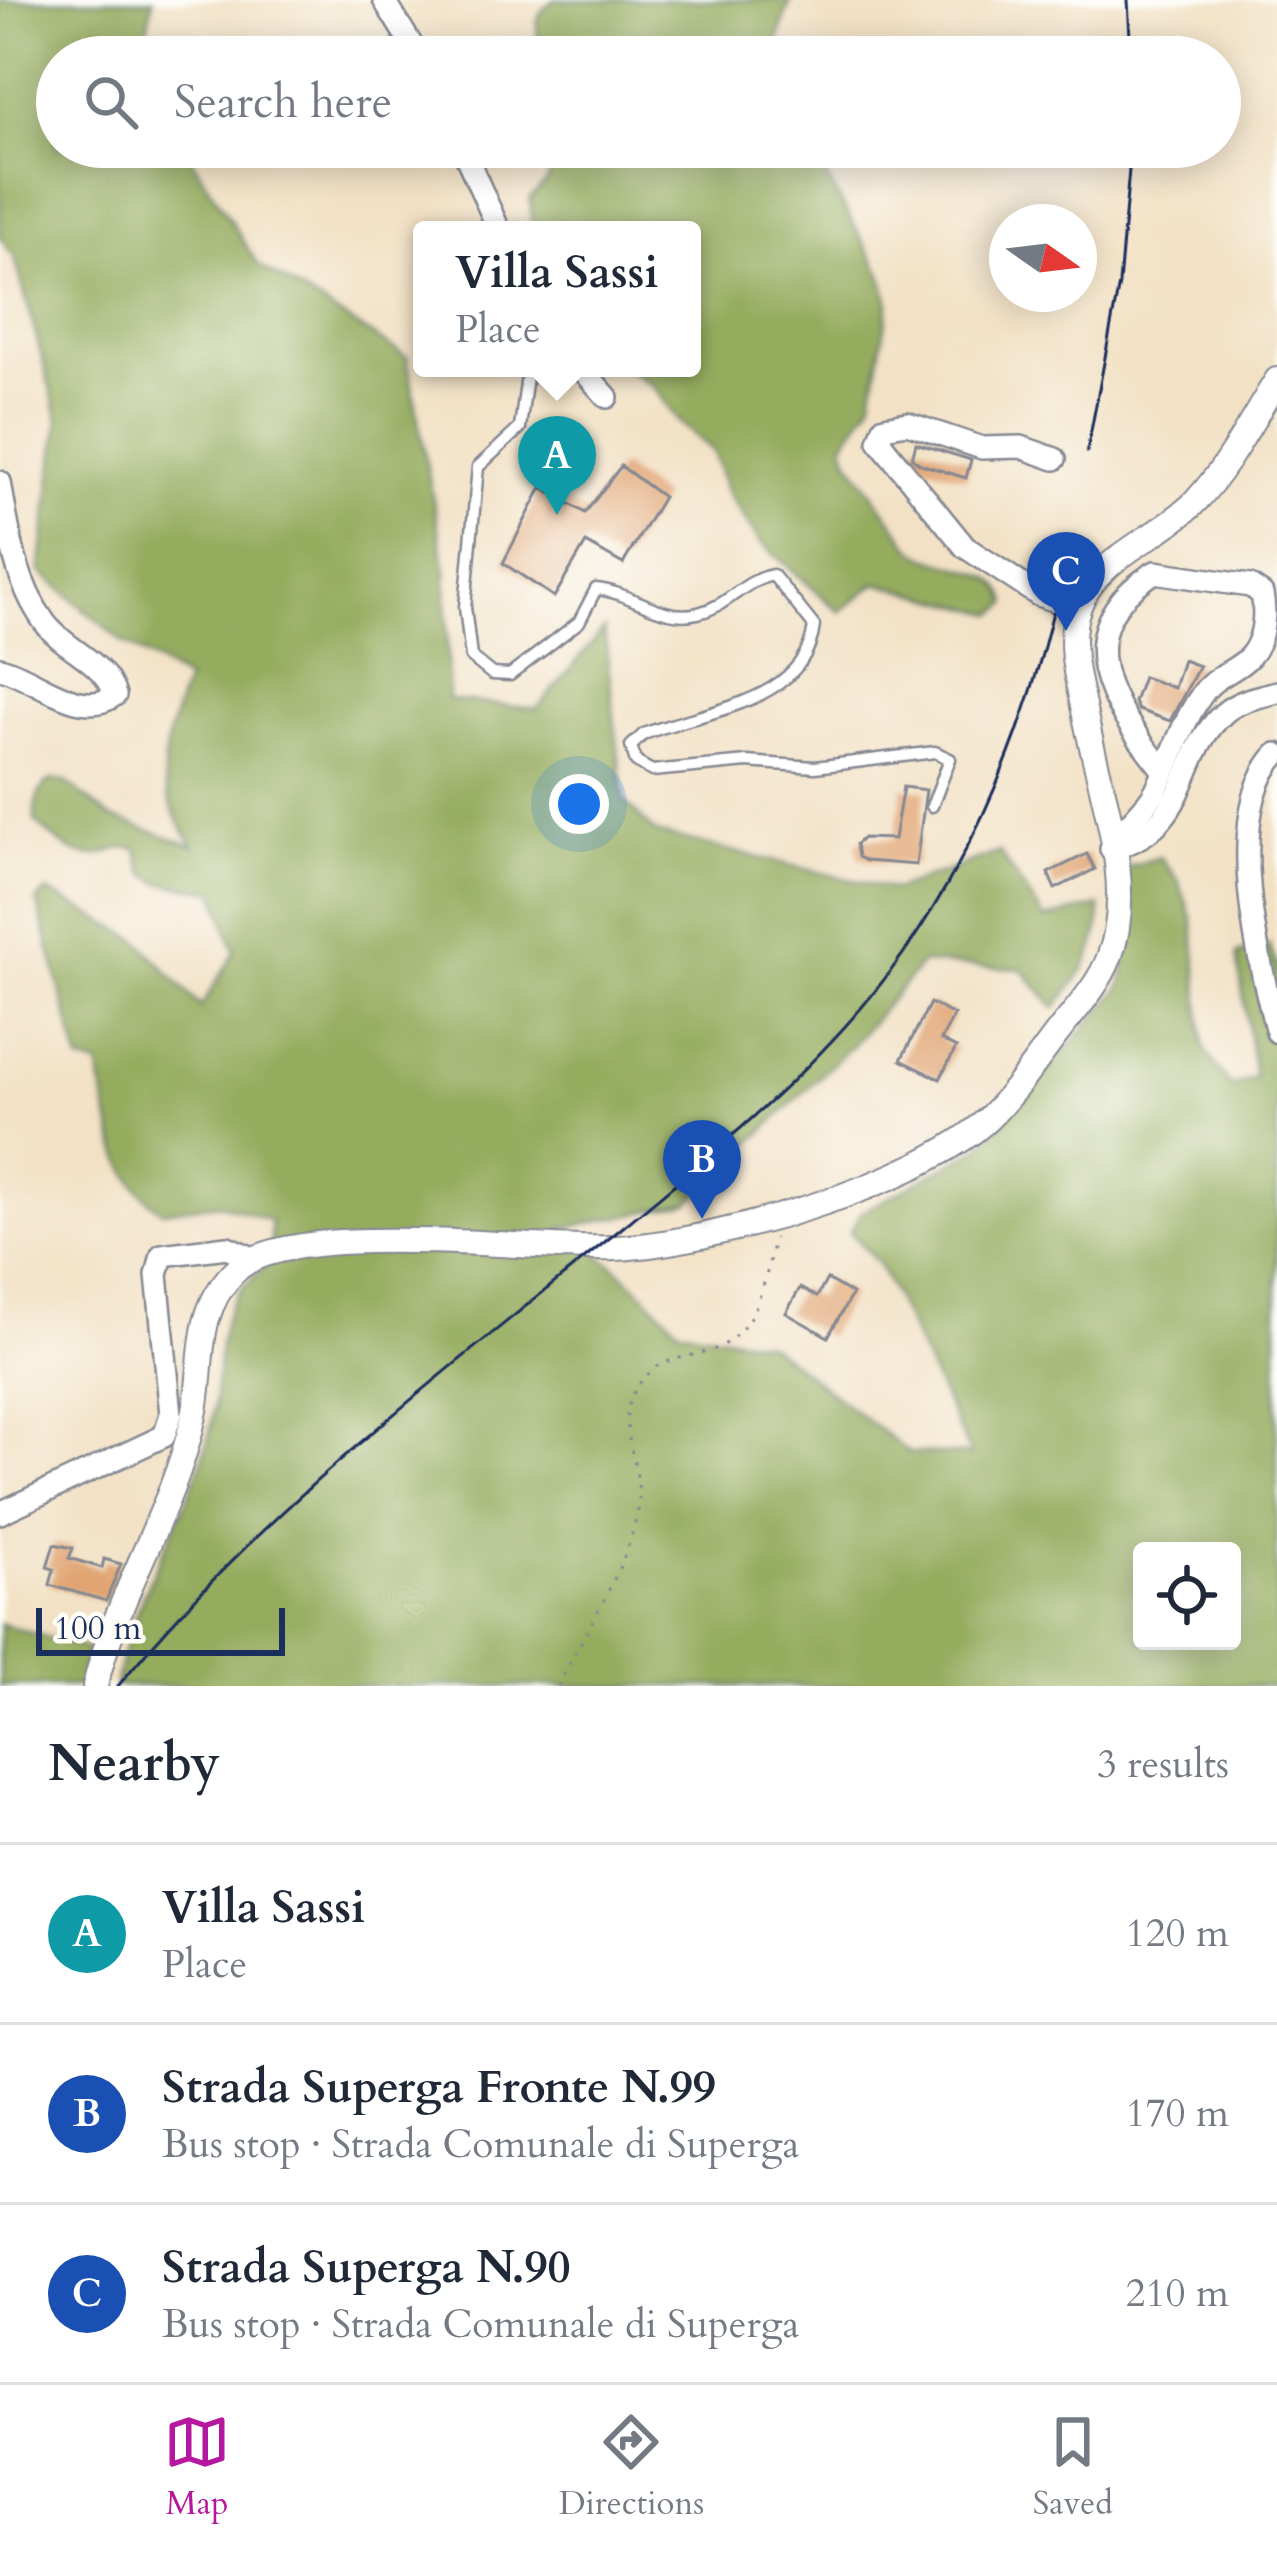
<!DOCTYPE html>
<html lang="en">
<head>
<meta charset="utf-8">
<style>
	body { margin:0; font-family:Cardo,serif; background:#f6f6f7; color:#1f2937 }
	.controls { position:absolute; right:36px; bottom:36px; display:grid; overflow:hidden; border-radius:12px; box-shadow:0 6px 30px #0003 }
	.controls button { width:108px; height:108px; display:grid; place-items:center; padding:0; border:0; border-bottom:3px solid #e0e1e3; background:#fff; color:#1f2937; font:60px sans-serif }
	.compass { position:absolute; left:989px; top:204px; width:108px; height:108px; border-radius:50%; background:#fff; box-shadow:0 6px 30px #0003; rotate:104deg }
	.scale { position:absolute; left:36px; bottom:30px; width:249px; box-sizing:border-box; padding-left:12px; border:6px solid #1b2f5e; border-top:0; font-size:33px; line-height:42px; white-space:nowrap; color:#1b2f5e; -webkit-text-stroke:9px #fdfcf7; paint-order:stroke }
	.you { position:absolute; left:579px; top:804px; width:42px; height:42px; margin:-30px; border:9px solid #fff; border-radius:50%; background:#1a73e8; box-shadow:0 0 0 18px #1a73e833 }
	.badge { display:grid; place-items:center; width:78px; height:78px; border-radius:50%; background:#b5179e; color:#fff; font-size:39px; font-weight:700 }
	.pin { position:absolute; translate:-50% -99px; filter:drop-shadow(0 3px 6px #0008) }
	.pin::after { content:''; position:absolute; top:63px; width:42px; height:36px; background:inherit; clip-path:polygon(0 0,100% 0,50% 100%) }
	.popup { position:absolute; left:413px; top:221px; width:288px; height:156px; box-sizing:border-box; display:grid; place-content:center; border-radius:12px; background:#fff; filter:drop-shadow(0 3px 9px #0005); font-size:39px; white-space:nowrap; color:#747a83 }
	.popup b { font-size:45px; color:#1f2937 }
	.popup::after { content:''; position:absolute; left:50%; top:100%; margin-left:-24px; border:24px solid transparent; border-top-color:#fff }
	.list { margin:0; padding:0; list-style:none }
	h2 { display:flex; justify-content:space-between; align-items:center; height:156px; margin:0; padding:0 48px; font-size:51px }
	h2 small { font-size:39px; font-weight:400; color:#747a83 }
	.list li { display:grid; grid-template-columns:78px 1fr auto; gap:36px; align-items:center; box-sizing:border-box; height:180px; padding:0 48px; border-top:3px solid #e0e1e3 }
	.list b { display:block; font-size:45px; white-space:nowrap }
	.list p { margin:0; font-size:39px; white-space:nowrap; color:#747a83 }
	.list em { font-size:39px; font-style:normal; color:#747a83 }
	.icon { flex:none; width:66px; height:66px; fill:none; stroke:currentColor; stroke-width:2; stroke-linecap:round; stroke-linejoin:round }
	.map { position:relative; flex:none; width:1277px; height:1686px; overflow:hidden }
	.search { position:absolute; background:#fff; box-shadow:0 6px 30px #0003; left:36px; right:36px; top:36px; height:132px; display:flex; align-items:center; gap:30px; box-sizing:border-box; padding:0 42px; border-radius:66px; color:#747a83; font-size:45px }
	.sheet { height:696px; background:#fff }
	nav { display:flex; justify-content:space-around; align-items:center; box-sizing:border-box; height:168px; border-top:3px solid #e0e1e3; background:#fff; font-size:33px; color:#747a83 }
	nav a { display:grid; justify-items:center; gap:6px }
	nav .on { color:#b5179e }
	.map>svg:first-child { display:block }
	.forest { fill:#95ac5e; stroke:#586e5e; stroke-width:3; fill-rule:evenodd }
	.building { fill:#e1a573 }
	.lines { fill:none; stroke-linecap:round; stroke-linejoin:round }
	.service-casing { stroke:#868892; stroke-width:15 }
	.minor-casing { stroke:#868892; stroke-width:26 }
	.tertiary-casing { stroke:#868892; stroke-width:28 }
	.path { stroke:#868892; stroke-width:3; stroke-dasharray:3 9; stroke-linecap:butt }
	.service { stroke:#fff; stroke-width:10 }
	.minor { stroke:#fff; stroke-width:21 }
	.tertiary { stroke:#fff; stroke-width:24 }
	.tram { stroke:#1b2f5e; stroke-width:3 }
</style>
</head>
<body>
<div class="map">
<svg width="1277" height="1686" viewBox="0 0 1277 1686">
	<rect width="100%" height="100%" fill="#fdfcf7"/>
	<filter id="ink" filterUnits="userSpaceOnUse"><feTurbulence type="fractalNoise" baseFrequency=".00833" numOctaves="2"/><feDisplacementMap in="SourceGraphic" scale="24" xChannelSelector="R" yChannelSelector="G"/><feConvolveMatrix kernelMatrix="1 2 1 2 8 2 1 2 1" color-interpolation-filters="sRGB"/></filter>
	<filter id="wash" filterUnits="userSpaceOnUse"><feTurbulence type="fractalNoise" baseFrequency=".004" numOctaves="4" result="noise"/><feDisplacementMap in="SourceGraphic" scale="48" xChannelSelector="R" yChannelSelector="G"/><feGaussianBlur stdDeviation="2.7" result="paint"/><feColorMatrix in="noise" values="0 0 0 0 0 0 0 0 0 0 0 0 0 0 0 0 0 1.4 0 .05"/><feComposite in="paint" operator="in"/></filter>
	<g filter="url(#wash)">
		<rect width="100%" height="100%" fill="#f2e1c5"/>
		<!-- forest -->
		<path class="forest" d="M 0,0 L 153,0 L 141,57 L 57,57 L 57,147 L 184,147 L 258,265 L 407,357 L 446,571 L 448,700 L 537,709 L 604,629 L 624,801 L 656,833 L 894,890 L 999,852 L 1045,919 L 1100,906 C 1101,950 1082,975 1055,1008 L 1022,969 L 922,963 L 850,1047 L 689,1203 L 562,1228 L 618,1269 L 680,1329 L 767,1343 L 909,1453 L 971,1455 L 879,1264 L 850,1232 L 862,1212 L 979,1148 L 1121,987 L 1129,941 L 1125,868 L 1160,857 L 1178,880 L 1193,920 L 1204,1049 L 1231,1087 L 1255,1077 L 1237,954 L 1269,945 L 1277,966 L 1277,1686 L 116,1686 C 129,1594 191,1518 211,1427 C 220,1384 213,1342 233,1301 C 241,1286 259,1273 271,1261 L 271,1221 L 219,1203 L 162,1211 C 114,1179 110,1117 98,1065 L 80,1062 L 37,901 L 47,891 L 137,939 L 201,1007 L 235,952 L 215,891 L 160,883 L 144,873 L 137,849 C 119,844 115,852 98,855 C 73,859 52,837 35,821 C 34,804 37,791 51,780 L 66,782 L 110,817 L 194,846 C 148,780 163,751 186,680 L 120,640 L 40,571 L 59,420 L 15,258 L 0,237 ZM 1142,1551 L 1232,1551 L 1232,1641 L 1142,1641 Z
			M 555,0 L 790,0 L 773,57 L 550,57 C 533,41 531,12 555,0 Z
			M 544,147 L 809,147 L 882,274 L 889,304 L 871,404 L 844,443 L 848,458 L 911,547 C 939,572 1000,562 1008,604 L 995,614 L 876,583 L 840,612 L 759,541 L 726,491 L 713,451 L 679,422 L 654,387 L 626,368 L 692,368 L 692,230 L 533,230 L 530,198 L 546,183 L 554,164 Z
			M 0,1624 L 88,1649 L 80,1686 L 0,1686 Z"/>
		<g id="blocks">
			<!-- building -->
			<path class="building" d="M 916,443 L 971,460 L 966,478 L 920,464 L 912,458 Z
				M 621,466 L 663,497 L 623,564 L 586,543 L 554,597 L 503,563 L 542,487 L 585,513 Z
				M 1183,660 L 1199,666 L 1170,721 L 1138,710 L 1134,702 L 1143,677 L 1174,688 Z
				M 903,787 L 926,790 L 916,865 L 866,861 L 858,857 L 856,844 L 863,838 L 894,839 Z
				M 1087,854 L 1095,869 L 1055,889 L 1048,873 Z
				M 930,1003 L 954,1015 L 941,1040 L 956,1048 L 940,1079 L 901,1060 Z
				M 827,1279 L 852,1294 L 828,1337 L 786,1313 L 800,1288 L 817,1297 Z
				M 54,1544 L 73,1548 L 69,1558 L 102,1568 L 104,1559 L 121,1564 L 106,1601 L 50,1585 L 54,1569 L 47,1567 Z"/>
		</g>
	</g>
	<g filter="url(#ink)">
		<use href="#blocks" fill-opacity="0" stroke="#868892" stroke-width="3"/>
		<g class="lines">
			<defs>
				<path id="service" d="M 528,368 L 520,428 L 478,467 L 465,607 L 471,657 L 492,674 L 510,675 L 579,622 L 596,589 C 632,592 661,622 698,613 C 729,606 743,580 773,575 L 814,626 C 804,704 704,710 644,734 L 631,746 L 636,762 L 652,771 L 747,762 L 815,767 L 935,752 L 950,759 L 932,806"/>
				<path id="minor" d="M 384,0 L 419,57
					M 462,147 L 499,230
					M 581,368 L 607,397
					M 1055,459 L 1021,447 L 982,448 L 907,423 L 884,427 L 879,441 L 965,547 L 1038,595 L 1077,608
					M 0,482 C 8,530 15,582 45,623 C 66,651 104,660 115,695 C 81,721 36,677 0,668
					M 1277,754 C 1222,811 1258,962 1277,1032
					M 1112,848 C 1124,823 1146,810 1156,790 C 1173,756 1182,720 1206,689 C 1217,675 1238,670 1250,656 C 1264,640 1266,614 1262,594 L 1250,586 L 1155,572 C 1062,631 1110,705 1164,771
					M 1111,849 C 1194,826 1174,758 1224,713 C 1239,700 1258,697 1277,692
					M 0,1513 L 164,1436 L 171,1414 L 157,1275 L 162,1255 L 227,1247 L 250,1257"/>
				<path id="tertiary" d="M 95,1686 C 117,1594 172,1512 193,1420 C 206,1366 191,1316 234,1272 C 287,1217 533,1252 616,1248 C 711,1244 921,1184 989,1118 C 1014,1093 1034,1064 1055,1036 C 1074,1011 1098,987 1109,958 C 1137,887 1100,791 1086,720 C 1079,684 1065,642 1079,606 C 1097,557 1161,537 1195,502 C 1229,466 1251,421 1277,380"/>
			</defs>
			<!-- service casing -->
			<use href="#service" class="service-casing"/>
			<!-- minor casing -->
			<use href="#minor" class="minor-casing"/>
			<!-- tertiary casing -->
			<use href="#tertiary" class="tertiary-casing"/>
			<!-- path -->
			<path class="path" d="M 558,1686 C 584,1632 627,1570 638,1510 C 645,1470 615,1428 633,1394 C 661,1343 702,1366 733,1338 C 760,1315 768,1270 774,1238"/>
			<!-- service -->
			<use href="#service" class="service"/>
			<!-- minor -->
			<use href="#minor" class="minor"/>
			<!-- tertiary -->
			<use href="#tertiary" class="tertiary"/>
			<!-- tram -->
			<path class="tram" d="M 1128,0 L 1131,57
				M 1087,452 L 1119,284 L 1131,147
				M 118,1686 C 263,1507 451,1369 628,1223 C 714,1152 801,1082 872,995 C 961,885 1020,749 1053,612"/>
		</g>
	</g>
</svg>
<div class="controls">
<button><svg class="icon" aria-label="locate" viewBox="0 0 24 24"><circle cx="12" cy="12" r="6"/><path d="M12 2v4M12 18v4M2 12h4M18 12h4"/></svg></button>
</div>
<svg class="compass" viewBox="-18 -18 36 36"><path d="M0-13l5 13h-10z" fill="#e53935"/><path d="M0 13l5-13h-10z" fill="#747a83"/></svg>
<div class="scale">100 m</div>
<div class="you"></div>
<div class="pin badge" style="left:557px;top:515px;background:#0f9aa8">A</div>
<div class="popup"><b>Villa Sassi</b>Place</div>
<div class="pin badge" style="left:702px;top:1219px;background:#1a4fb4">B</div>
<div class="pin badge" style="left:1066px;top:631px;background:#1a4fb4">C</div>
<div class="search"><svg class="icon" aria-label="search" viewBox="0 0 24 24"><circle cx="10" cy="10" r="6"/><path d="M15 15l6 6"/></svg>Search here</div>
</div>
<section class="sheet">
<h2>Nearby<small>3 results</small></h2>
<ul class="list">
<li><span class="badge" style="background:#0f9aa8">A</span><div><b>Villa Sassi</b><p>Place</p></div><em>120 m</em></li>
<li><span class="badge" style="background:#1a4fb4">B</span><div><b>Strada Superga Fronte N.99</b><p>Bus stop · Strada Comunale di Superga</p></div><em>170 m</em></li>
<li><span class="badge" style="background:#1a4fb4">C</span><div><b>Strada Superga N.90</b><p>Bus stop · Strada Comunale di Superga</p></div><em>210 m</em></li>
</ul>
</section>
<nav>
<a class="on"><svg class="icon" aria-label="map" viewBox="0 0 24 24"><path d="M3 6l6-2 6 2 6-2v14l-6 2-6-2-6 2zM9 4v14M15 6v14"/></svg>Map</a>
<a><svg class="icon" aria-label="directions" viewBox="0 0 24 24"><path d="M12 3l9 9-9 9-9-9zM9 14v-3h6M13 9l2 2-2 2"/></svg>Directions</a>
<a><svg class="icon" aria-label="saved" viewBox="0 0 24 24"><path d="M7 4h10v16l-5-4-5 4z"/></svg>Saved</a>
</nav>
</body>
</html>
